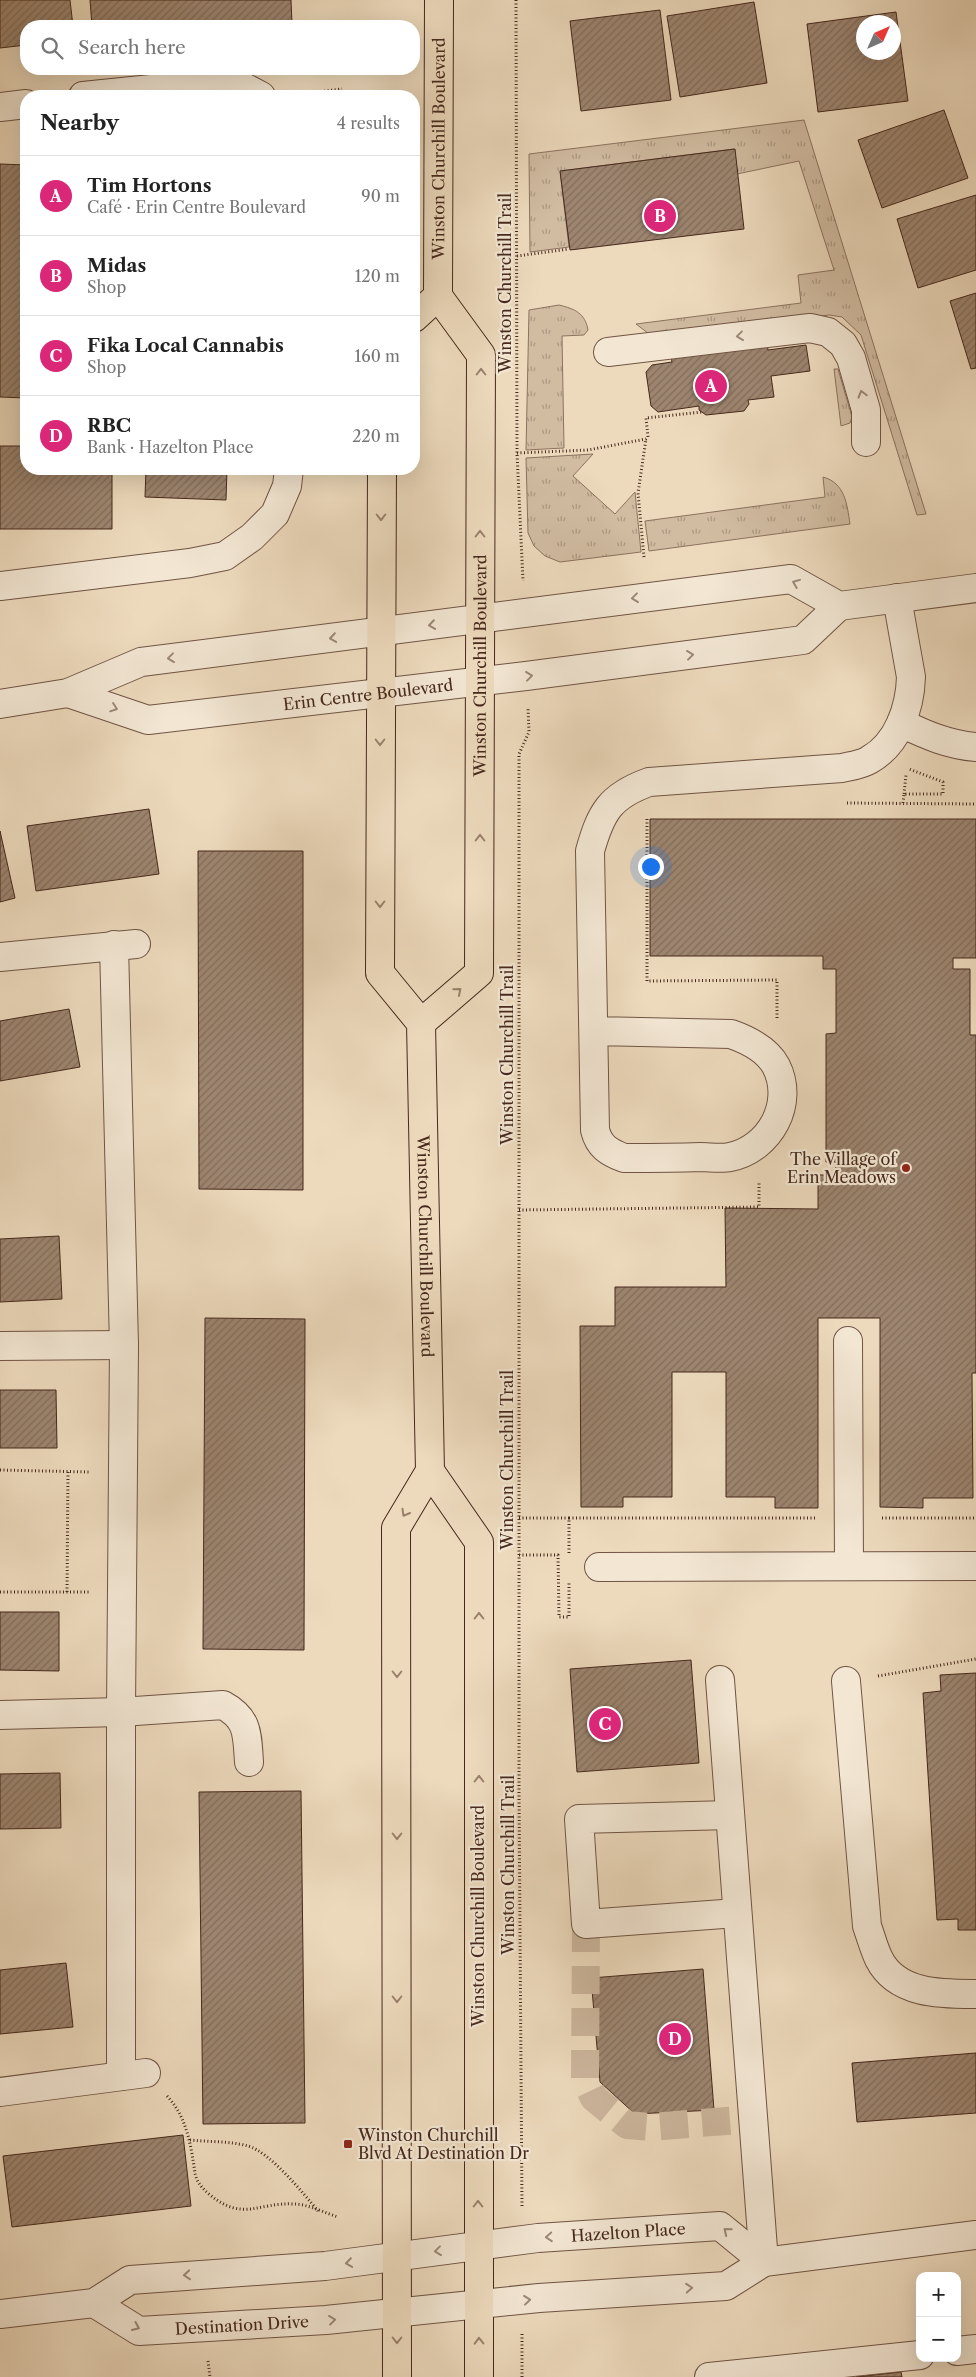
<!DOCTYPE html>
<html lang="en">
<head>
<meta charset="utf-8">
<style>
	body { margin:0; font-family:"Libre Caslon Text",serif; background:#f2f2f2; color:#222 }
	.controls { position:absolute; right:15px; bottom:15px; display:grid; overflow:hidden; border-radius:10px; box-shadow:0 5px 20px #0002 }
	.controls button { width:45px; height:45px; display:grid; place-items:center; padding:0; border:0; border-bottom:1px solid #e0e0e0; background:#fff; color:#222; font:25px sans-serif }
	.compass { position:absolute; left:856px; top:15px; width:45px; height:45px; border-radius:50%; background:#fff; box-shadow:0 5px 20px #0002; rotate:45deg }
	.you { position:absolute; left:650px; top:866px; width:18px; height:18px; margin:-12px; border:4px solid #fff; border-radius:50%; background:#1a73e8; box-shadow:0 0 0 8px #1a73e833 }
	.badge { display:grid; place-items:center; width:32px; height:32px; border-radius:50%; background:#db2777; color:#fff; font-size:16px; font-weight:700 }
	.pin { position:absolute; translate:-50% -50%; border:2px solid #fff; box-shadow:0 1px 5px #0006 }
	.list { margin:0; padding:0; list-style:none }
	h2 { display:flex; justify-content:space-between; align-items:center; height:65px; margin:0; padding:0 20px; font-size:21px }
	h2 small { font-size:16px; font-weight:400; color:#767676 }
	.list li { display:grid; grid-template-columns:32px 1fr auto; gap:15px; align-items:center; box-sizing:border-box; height:80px; padding:0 20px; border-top:1px solid #e0e0e0 }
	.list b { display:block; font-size:19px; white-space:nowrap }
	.list p { margin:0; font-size:16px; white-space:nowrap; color:#767676 }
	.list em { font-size:16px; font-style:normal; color:#767676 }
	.icon { flex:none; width:28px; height:28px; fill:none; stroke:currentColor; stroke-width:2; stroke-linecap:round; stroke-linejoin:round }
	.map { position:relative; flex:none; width:976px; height:2377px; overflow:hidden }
	.search { position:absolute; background:#fff; box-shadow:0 5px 20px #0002; left:20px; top:20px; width:400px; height:55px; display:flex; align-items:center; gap:12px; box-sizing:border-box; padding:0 18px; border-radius:20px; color:#767676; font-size:19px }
	.panel { position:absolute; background:#fff; box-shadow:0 5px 20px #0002; left:20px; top:90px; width:400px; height:385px; border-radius:20px }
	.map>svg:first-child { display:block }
	.grass { fill:url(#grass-tufts); stroke:#8c725f }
	.building { fill:url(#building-hatch); stroke:#46281c; fill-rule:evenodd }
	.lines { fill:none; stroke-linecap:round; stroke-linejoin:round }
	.minor-tunnel { stroke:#ccb69d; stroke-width:28; stroke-dasharray:28 14; stroke-linecap:butt }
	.minor-casing { stroke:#705444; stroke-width:30 }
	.major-casing { stroke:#46281c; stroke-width:30 }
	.path { stroke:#46281c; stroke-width:3; stroke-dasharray:1 2.5; stroke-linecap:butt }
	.minor { stroke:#f3e7d4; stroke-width:28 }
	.major { stroke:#eddabd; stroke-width:28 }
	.oneway { stroke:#9c8878 }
	.oneway2 { stroke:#9a816c }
	.poi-dot { fill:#8f2418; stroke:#f3e7d4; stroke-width:2 }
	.labels { text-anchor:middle; stroke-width:4.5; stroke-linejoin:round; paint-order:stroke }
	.street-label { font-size:16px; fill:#46281c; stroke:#f3e7d4 }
	.poi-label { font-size:16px; fill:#46281c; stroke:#f3e7d4; text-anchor:end }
</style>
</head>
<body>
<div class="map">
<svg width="976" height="2377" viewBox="0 0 976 2377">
	<defs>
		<pattern id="grass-tufts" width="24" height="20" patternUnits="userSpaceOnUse" patternTransform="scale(1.25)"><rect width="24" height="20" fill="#d1bca2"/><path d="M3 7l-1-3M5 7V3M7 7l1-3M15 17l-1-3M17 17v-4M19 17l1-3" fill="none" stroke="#ab9983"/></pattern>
		<pattern id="building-hatch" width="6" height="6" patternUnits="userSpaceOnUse" patternTransform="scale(1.25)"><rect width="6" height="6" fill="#9d8570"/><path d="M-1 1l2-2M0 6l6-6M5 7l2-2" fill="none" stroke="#826d5b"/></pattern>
	</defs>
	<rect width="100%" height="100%" fill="#eddabd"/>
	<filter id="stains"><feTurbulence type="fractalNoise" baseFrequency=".004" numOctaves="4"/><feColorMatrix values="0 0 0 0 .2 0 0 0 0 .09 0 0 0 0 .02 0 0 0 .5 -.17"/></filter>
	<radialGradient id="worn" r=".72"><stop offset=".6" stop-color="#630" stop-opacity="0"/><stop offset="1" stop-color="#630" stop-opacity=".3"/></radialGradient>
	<!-- grass -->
	<path class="grass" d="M 804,120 L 926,514 L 917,515 L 861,335 L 842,317 L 829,315 L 653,337 L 636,324 L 801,303 L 798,275 L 834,270 L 799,161 L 737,174 L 734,149 L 560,171 L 569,247 L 530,252 L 529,154 Z
		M 559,305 C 575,309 585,313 588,330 L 584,335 L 562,336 L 564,448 L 526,450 L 529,310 Z
		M 834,369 L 838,369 L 852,417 L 850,423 L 841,426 Z
		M 593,454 L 573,476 L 615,514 L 635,492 L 641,552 L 560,562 L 545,556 L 534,546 L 528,533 L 526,458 Z
		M 823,477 C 845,483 847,504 850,524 L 649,551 L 645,521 L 825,497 Z"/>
	<!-- building -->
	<path class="building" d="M 0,0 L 70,0 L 73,26 L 26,26 L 26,45 L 0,48 Z
		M 90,0 L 291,0 L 292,24 L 92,26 Z
		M 754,2 L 767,83 L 680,97 L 667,16 Z
		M 660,10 L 671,100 L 581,111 L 570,21 Z
		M 896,12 L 908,101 L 818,112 L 807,24 ZM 864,22 L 894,22 L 894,52 L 864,52 Z
		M 944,110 L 968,178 L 882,208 L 858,140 Z
		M 735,149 L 744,229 L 570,250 L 560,171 Z
		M 0,164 L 26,165 L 26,398 L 0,397 Z
		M 976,195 L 976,270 L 918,288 L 897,219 Z
		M 976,293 L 976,368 L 971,369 L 950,301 Z
		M 767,343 L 768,350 L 806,345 L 810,371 L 771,376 L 774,397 L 748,400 L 749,404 L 744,411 L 706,415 L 699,410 L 699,406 L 658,412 L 651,406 L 646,372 L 652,365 L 672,362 L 671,355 Z
		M 0,446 L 26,446 L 26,469 L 112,469 L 112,529 L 0,529 Z
		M 146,469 L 227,469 L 226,500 L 145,497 Z
		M 149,809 L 159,874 L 36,891 L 27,826 Z
		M 650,819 L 976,819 L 976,958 L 953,958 L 953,969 L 970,969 L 970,1035 L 976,1035 L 976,1373 L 972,1373 L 973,1498 L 923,1498 L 923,1508 L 880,1507 L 880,1318 L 818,1318 L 818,1508 L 775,1508 L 775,1497 L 726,1497 L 726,1372 L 672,1372 L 672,1497 L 623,1497 L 623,1507 L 581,1507 L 580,1326 L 615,1326 L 615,1287 L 726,1287 L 725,1208 L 818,1209 L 818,1175 L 835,1175 L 836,1162 L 826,1162 L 826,1034 L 836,1033 L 836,969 L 823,969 L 823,956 L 650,956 Z
		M 0,831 L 15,898 L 0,902 Z
		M 198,851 L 303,851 L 303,1190 L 199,1189 Z
		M 69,1009 L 80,1067 L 0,1081 L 0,1021 Z
		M 59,1236 L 62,1299 L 0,1302 L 0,1239 Z
		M 205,1318 L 305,1319 L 304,1650 L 203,1649 Z
		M 0,1390 L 56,1390 L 57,1448 L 0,1448 Z
		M 0,1612 L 59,1612 L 59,1671 L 0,1670 Z
		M 691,1660 L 699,1763 L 577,1772 L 570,1669 Z
		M 976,1673 L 976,1930 L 958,1930 L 958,1919 L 937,1920 L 923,1693 L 941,1691 L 940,1675 Z
		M 60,1773 L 61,1828 L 0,1829 L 0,1774 Z
		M 301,1791 L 305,2123 L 203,2124 L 199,1792 Z
		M 66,1963 L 73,2027 L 0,2034 L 0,1970 Z
		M 703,1969 L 714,2110 L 635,2114 L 600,2082 L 591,1978 Z
		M 976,2053 L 976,2113 L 857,2122 L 852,2063 Z
		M 183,2135 L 191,2206 L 12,2227 L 3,2156 Z
		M 901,2372 L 902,2377 L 856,2377 Z"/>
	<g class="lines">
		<!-- minor-tunnel -->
		<path class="minor-tunnel" d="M 586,1924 L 585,2079 L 594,2098 L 627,2125 L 650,2127 L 752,2119"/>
		<defs>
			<g id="minor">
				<path d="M 83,96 L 220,82 L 242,86 L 261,96"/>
				<path d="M 0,107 L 26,104"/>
				<path d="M 608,352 L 810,328 L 828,332 L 843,344 L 851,358 L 866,410 L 866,442"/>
				<path d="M 0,586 L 190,563 L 225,556 L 252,537 L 275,514 L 287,486 L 289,469"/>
				<path id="s1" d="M 68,693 L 148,720 L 526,676 L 803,640 L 839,606"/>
				<path d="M 0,704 L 68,693 L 141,662 L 791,579 L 839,606 L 976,588"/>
				<path d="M 901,723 C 926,735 949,745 976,747"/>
				<path d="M 114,945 L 124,1345 L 121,1712 L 121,2076"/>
				<path d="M 0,957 L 136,944"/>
				<path d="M 595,1031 L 731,1034 C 748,1040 767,1049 776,1066 C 795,1103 770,1149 730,1157 C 721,1159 709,1157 700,1157 C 674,1158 649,1158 624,1158 C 608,1152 599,1146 595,1130 L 590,851 C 601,812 610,796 649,782 L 842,768 C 850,766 861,765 869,760 C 898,744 910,708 911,677 L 897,598"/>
				<path d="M 848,1341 L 849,1566"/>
				<path d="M 0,1346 L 124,1345"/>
				<path d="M 599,1567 L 976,1566"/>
				<path d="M 720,1680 L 764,2262"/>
				<path d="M 846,1681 L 867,1926 C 871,1937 874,1949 879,1959 C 897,1995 943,1994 976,1994"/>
				<path d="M 0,1715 L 121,1712 L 223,1705 C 249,1719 247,1735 249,1762"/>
				<path d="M 730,1815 L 579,1819 L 586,1924 L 737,1913"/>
				<path d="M 0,2092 L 146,2073"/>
				<path id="s2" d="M 94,2303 L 139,2331 L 326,2320 L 539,2298 L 726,2286 L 764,2262 L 976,2235"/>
				<path id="s3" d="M 0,2314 L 94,2303 L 130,2280 L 325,2266 L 538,2238 L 720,2226 L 764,2262"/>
				<path d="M 957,2351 L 976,2349"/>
				<path d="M 709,2377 L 920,2355"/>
			</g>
			<g id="major">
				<path d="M 414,318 L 438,296"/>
				<path id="s4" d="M 382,469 L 380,973 L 421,1023 L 430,1471 L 396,1528 L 397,2377"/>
				<path id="s5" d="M 421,1023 L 479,973 L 481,355 L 438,296 L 439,0"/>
				<path d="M 430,1471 L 479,1542 L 479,2377"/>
			</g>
		</defs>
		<!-- minor casing -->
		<use href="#minor" class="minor-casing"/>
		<!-- major casing -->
		<use href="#major" class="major-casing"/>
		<!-- path -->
		<path class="path" d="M 516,0 L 517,453 L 523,581
			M 293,95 L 342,89
			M 517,256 L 569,249
			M 517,453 L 588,450 L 646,439 L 648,437 L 646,418 L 702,412
			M 644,557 L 638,493 L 646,439
			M 904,794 L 906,775
			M 847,803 L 976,804
			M 903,803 L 904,794 L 943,794 L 943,782 L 909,769
			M 647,819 L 647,981 L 777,980 L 777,1019
			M 519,1210 L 759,1207 L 759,1181
			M 0,1470 L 90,1472
			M 519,1518 L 569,1518
			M 882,1518 L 976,1518
			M 569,1553 L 569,1518 L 817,1518
			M 519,1555 L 558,1555 L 559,1617 L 569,1617 L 569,1581
			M 0,1592 L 89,1592
			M 67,1592 L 68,1472
			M 878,1676 L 976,1659
			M 167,2096 C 187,2117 191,2146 195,2173 C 197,2183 203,2189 210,2195 C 244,2222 258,2202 294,2204 C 308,2204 325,2213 338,2217
			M 190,2140 C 209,2142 230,2141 248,2146 C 270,2152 303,2193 318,2211
			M 522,2206 L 519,1791 L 519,754 L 529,732 L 528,707
			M 208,2361 L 210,2377
			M 522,2377 L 522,2333"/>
		<!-- minor -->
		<use href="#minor" class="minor"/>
		<!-- major -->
		<use href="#major" class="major"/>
	</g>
	<!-- one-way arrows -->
	<defs><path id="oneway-chevron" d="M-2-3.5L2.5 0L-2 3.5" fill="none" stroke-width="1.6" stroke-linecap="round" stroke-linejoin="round" transform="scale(1.25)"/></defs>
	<g class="oneway">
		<use href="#oneway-chevron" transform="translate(740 336) rotate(173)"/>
		<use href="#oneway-chevron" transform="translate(862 394) rotate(-106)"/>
		<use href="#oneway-chevron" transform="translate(796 583) rotate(-158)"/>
		<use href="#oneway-chevron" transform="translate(635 598) rotate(173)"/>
		<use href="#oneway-chevron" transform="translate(432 625) rotate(172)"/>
		<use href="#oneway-chevron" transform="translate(333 638) rotate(172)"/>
		<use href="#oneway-chevron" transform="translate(690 655) rotate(-7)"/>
		<use href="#oneway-chevron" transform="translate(171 658) rotate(173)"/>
		<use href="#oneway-chevron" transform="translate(529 676) rotate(-7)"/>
		<use href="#oneway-chevron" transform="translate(114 708) rotate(19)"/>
		<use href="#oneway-chevron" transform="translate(727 2231) rotate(-141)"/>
		<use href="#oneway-chevron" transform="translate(549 2237) rotate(176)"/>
		<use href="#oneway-chevron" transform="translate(438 2251) rotate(173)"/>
		<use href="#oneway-chevron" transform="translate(349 2263) rotate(172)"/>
		<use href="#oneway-chevron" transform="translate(187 2275) rotate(175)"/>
		<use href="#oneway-chevron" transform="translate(689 2288) rotate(-4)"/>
		<use href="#oneway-chevron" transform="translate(527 2300) rotate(-6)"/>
		<use href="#oneway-chevron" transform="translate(332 2320) rotate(-7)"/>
		<use href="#oneway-chevron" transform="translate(136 2327) rotate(24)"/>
	</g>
	<g class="oneway2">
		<use href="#oneway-chevron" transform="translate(481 372) rotate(-90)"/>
		<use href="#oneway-chevron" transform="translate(381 517) rotate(90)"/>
		<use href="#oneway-chevron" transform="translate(480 534) rotate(-90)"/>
		<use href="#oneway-chevron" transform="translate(380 742) rotate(90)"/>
		<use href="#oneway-chevron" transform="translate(480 838) rotate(-90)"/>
		<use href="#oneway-chevron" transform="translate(380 904) rotate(90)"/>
		<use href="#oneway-chevron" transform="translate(458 991) rotate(-40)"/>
		<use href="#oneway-chevron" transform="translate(405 1513) rotate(120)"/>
		<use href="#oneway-chevron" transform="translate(479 1616) rotate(-90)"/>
		<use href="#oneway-chevron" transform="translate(397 1674) rotate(90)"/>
		<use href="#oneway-chevron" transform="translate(479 1779) rotate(-90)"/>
		<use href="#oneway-chevron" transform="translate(397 1836) rotate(90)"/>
		<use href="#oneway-chevron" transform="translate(397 1999) rotate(90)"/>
		<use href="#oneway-chevron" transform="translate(478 2204) rotate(-90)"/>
		<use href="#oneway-chevron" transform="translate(397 2340) rotate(90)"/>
		<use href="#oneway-chevron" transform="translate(479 2341) rotate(-91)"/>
	</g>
	<!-- markers -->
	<g class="poi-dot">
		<circle cx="906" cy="1168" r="5"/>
		<rect x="343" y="2139" width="10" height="10" rx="2.5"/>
	</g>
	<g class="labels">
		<!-- street labels -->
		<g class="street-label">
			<text dy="6" stroke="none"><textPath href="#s5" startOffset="915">Winston Churchill Boulevard</textPath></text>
			<text transform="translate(505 283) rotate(-90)" y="6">Winston Churchill Trail</text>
			<text dy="6" stroke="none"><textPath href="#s5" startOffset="384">Winston Churchill Boulevard</textPath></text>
			<text dy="6" stroke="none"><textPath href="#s1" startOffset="306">Erin Centre Boulevard</textPath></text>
			<text transform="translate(507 1055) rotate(-90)" y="6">Winston Churchill Trail</text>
			<text dy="6" stroke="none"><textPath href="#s4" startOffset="792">Winston Churchill Boulevard</textPath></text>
			<text transform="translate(507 1460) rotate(-90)" y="6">Winston Churchill Trail</text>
			<text transform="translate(508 1865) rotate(-90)" y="6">Winston Churchill Trail</text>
			<text transform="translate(478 1916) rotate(-90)" y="6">Winston Churchill Boulevard</text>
			<text dy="6" stroke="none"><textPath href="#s3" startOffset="638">Hazelton Place</textPath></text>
			<text dy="6" stroke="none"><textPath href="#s2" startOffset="156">Destination Drive</textPath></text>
		</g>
		<!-- poi labels -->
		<g class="poi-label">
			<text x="896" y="1165">The Village of<tspan x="896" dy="18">Erin Meadows</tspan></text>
			<text x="358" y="2141" text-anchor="start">Winston Churchill<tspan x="358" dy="18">Blvd At Destination Dr</tspan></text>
		</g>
	</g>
	<rect width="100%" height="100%" filter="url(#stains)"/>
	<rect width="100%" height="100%" fill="url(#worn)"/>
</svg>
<div class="controls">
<button>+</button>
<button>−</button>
</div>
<svg class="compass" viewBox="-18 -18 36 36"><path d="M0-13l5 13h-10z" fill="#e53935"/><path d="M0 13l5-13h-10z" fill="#767676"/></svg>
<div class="you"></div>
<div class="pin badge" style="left:711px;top:386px">A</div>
<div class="pin badge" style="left:660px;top:216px">B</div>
<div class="pin badge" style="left:605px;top:1724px">C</div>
<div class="pin badge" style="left:675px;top:2039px">D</div>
<div class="search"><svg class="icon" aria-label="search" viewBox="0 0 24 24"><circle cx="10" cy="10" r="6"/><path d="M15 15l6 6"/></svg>Search here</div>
<section class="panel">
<h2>Nearby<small>4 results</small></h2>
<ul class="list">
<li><span class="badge">A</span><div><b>Tim Hortons</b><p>Café · Erin Centre Boulevard</p></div><em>90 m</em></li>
<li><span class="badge">B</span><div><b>Midas</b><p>Shop</p></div><em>120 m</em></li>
<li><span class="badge">C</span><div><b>Fika Local Cannabis</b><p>Shop</p></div><em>160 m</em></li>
<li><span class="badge">D</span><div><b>RBC</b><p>Bank · Hazelton Place</p></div><em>220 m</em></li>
</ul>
</section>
</div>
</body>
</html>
